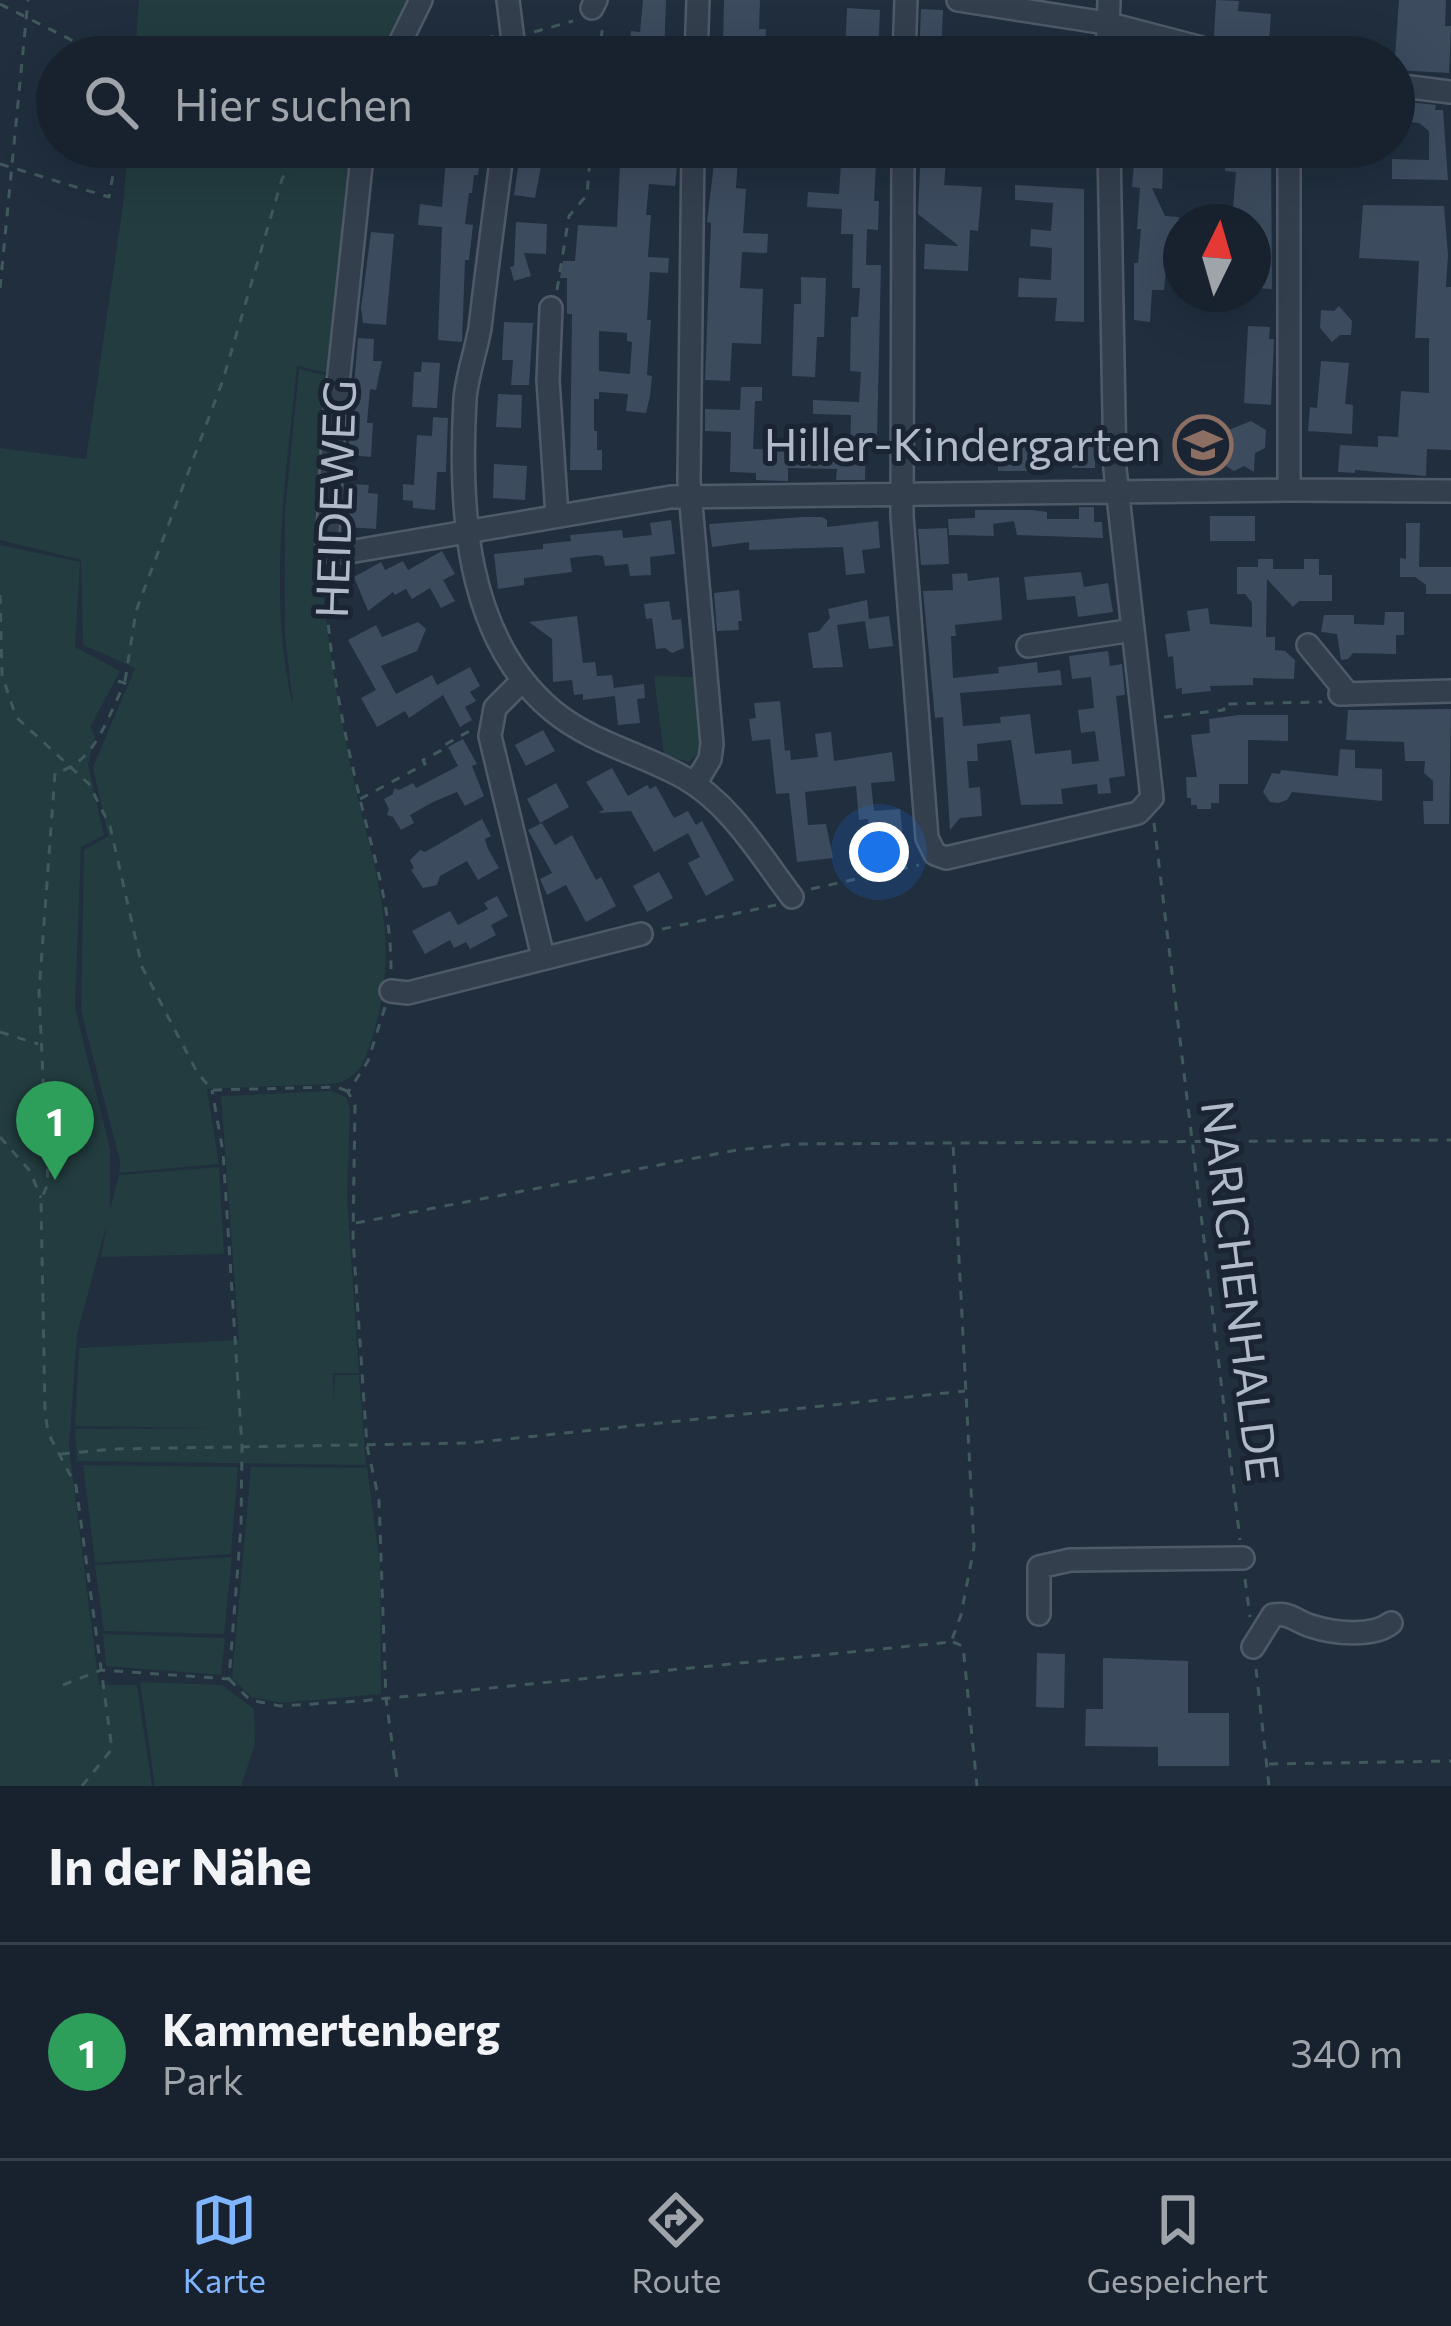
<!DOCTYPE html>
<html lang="de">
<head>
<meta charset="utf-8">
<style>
	body { margin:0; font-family:Commissioner,sans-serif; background:#212a36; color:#f1f3f6 }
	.compass { position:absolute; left:1163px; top:204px; width:108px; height:108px; border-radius:50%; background:#18222e; box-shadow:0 12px 48px #0002; rotate:5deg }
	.you { position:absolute; left:879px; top:852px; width:42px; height:42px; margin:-30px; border:9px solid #fff; border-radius:50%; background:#1a73e8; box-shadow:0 0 0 18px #1a73e833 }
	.badge { display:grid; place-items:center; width:78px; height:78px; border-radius:50%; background:#7fb4ff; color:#fff; font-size:39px; font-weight:700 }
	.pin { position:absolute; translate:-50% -99px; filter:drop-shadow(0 3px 6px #0008) }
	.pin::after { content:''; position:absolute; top:63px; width:42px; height:36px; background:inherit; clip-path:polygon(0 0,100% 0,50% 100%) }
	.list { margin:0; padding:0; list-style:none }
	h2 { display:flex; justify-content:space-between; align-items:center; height:156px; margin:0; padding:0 48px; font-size:51px }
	h2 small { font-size:39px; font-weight:400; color:#9fa4aa }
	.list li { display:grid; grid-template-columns:78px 1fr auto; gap:36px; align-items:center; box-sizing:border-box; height:216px; padding:0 48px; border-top:3px solid #363f4a }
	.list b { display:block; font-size:45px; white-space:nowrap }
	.list p { margin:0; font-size:39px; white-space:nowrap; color:#9fa4aa }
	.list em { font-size:39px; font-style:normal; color:#9fa4aa }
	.icon { flex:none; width:66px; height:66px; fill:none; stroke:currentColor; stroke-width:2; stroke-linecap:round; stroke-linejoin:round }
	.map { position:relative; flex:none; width:1451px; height:1786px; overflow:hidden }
	.search { position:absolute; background:#18222e; box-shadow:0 12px 48px #0002; left:36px; right:36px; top:36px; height:132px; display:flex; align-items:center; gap:30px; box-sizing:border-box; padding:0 42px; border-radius:66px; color:#9fa4aa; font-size:45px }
	.sheet { height:372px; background:#18222e }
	nav { display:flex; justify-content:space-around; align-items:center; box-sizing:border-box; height:168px; border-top:3px solid #363f4a; background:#18222e; font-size:33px; color:#9fa4aa }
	nav a { display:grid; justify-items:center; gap:6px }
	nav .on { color:#7fb4ff }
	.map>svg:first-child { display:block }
	.green { fill:#223c3f }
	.building { fill:#3c4b5e; fill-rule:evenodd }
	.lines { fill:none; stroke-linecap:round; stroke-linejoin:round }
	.minor-casing { stroke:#4f5a68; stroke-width:26 }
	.path { stroke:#40595c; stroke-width:3; stroke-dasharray:9 9; stroke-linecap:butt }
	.minor { stroke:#343f4e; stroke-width:21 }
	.labels { text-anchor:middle; stroke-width:10; stroke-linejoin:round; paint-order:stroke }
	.poi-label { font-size:45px; fill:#b0bac9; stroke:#1a2432; text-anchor:end }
	.street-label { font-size:45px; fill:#b0bac9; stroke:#1a2432 }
</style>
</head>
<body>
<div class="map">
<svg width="1451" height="1786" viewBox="0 0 1451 1786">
	<rect width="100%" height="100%" fill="#202e3e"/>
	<!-- green -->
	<path class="green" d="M 139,0 L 417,0 L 386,57 L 135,57 Z
		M 128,147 L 357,147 L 333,374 L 297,366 C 286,476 267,597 293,706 L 285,635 L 285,512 L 299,369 L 332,377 C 327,447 316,519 323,589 C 328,644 337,698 348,753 C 367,853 405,928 374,1032 C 366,1057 362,1080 331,1084 L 207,1089 L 219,1164 L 119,1173 L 120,1161 L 81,1011 L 84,850 L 108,836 L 93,767 L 135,668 L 83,645 L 81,560 L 0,540 L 0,448 L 86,459 L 123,205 Z
		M 0,545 L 80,562 L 75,647 L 120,671 L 90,727 L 95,736 L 88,765 L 104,835 L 81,847 L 75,1008 L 110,1149 L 110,1209 L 119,1175 L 219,1167 L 224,1254 L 101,1257 L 107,1223 L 77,1334 L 69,1447 L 99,1685 L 137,1685 L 152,1786 L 0,1786 Z
		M 654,676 L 693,677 L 701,744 L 699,753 L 689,762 L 664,755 Z
		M 331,1091 L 346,1097 L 350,1109 L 347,1197 L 359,1373 L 333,1373 L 334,1401 L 335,1375 L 359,1375 L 366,1465 L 77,1461 L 75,1429 L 209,1428 L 75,1426 L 79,1348 L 239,1340 L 221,1096 Z
		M 83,1465 L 238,1467 L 231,1554 L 95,1563 Z
		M 251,1467 L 367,1468 L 380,1564 L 381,1694 L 281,1703 L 251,1697 L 232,1678 Z
		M 232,1557 L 224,1634 L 104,1631 L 95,1565 Z
		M 103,1634 L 225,1638 L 221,1675 L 106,1666 Z
		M 140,1682 L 222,1685 L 254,1709 L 255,1744 L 241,1786 L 155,1786 Z"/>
	<!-- building -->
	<path class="building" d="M 643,0 L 666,0 L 664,57 L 629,57 L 631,31 L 640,32 Z
		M 724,0 L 760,0 L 759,29 L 766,29 L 765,49 L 723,46 Z
		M 1216,0 L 1239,1 L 1238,11 L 1271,14 L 1269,41 L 1236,38 L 1236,42 L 1214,36 Z
		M 1399,0 L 1446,0 L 1445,26 L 1451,26 L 1449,73 L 1394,70 Z
		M 847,8 L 880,10 L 878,57 L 845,57 Z
		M 921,9 L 943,10 L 941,57 L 919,57 Z
		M 1410,102 L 1436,105 L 1435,110 L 1443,110 L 1448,180 L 1392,179 L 1392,159 L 1429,160 L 1429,131 L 1419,123 L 1410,122 Z
		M 447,147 L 482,147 L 478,175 L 474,175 L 472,193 L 469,193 L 465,224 L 473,225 L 469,260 L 465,260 L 462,342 L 438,340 L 442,227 L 418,225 L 420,204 L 442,207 Z
		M 521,147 L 544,150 L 535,198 L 514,195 Z
		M 842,147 L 877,147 L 874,201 L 879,201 L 878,230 L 867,229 L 866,265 L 881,265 L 877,440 L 866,440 L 865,480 L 836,480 L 837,469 L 788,468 L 788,481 L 756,480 L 756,473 L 730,472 L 731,432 L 705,431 L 705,409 L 740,410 L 741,387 L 762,387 L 762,401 L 755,401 L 753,449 L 822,450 L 822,455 L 850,456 L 851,415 L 813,414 L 813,400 L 859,402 L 861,372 L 850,371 L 851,317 L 858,317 L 860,288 L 852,288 L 853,234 L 841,234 L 842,209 L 807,207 L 808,192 L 839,194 Z
		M 997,147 L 1087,150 L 1086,166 L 996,157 Z
		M 1226,147 L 1271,147 L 1272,289 L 1253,288 L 1253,222 L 1203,222 L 1203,207 L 1233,208 L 1236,172 L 1225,171 Z
		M 921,148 L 947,150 L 944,185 L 982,187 L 978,231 L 970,230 L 968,271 L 924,269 L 925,244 L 959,246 L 918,214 Z
		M 715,155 L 738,157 L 736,188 L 746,189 L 743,233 L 768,234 L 767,253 L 742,252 L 740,288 L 763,289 L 761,344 L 732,343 L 730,381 L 705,380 L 711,223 L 707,222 Z
		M 620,164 L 677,166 L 675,186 L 649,184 L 646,215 L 651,215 L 648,257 L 669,258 L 668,273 L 650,272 L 647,320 L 651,320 L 647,375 L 652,376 L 650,396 L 646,413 L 626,411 L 628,394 L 599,392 L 599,399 L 594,399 L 594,431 L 597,431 L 597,450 L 602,450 L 602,470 L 570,470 L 572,314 L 567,314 L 567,278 L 560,278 L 563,261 L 575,261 L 578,225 L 617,227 ZM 599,331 L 627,333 L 627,341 L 632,342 L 630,374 L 599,371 Z
		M 1134,164 L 1163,166 L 1162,189 L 1152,188 L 1165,216 L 1179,217 L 1178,235 L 1170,234 L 1164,290 L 1152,290 L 1150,322 L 1134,320 L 1134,263 L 1138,263 L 1141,229 L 1137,229 L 1140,188 L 1132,187 Z
		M 1015,185 L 1084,189 L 1084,322 L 1055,321 L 1057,298 L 1018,297 L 1019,278 L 1051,280 L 1052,248 L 1030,246 L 1031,229 L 1051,231 L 1053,203 L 1015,200 Z
		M 1363,205 L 1444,206 L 1448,255 L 1446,287 L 1451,287 L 1451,450 L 1427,449 L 1426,476 L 1355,470 L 1355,473 L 1338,472 L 1340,445 L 1378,447 L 1378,436 L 1398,437 L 1401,391 L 1429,393 L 1429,338 L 1415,338 L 1419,261 L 1359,258 Z
		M 516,222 L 547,224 L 546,254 L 524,253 L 531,276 L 514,281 L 510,267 L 514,266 Z
		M 371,232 L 394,234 L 386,325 L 363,323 L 361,308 Z
		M 801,277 L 826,278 L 824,337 L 817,337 L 815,377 L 792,376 L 794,304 L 801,304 Z
		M 1339,306 L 1352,321 L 1351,335 L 1340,335 L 1332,342 L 1320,328 L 1321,310 L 1334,311 Z
		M 504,322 L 533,323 L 529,385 L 511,385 L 513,360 L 502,360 Z
		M 1248,326 L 1270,327 L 1269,339 L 1274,339 L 1271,405 L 1244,403 Z
		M 358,338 L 374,339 L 373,361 L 382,361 L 376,390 L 370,389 L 367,423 L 373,423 L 371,457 L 348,455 Z
		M 1321,361 L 1349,363 L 1345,404 L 1353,405 L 1352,434 L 1308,431 L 1310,407 L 1317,408 Z
		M 422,362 L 440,363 L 437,408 L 412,407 L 414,372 L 421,372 Z
		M 498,394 L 522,395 L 521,428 L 496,427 Z
		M 433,417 L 448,418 L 446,472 L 437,472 L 435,510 L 413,508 L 413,501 L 403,500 L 403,484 L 414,485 L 417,435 L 432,436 Z
		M 1251,421 L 1266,430 L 1265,448 L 1255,453 L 1254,472 L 1244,466 L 1234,471 L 1224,465 L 1213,471 L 1209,438 Z
		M 1095,445 L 1095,468 L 1072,468 L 1072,461 L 1036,461 L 1036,471 L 998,471 L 998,448 Z
		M 494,464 L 527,466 L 525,500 L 493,498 Z
		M 350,484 L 369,485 L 368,493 L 378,494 L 376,529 L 347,527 Z
		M 1079,507 L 1094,507 L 1094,522 L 1102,522 L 1103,538 L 1017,535 L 1014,521 L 993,524 L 994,536 L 949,535 L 948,519 L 975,518 L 975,510 L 1032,510 L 1047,512 L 1047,519 L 1079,519 Z
		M 1210,516 L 1255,516 L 1255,541 L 1210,541 Z
		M 803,517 L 822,517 L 827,520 L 827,527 L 878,521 L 880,548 L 862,550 L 865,573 L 846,575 L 843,547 L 749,550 L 749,542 L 712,547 L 709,524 Z
		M 671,520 L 675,554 L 650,557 L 651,575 L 630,576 L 628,564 L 605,566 L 603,556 L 596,555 L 570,558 L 572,572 L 524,578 L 524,585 L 498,589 L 494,554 L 543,549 L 543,544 L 571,541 L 570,535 L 622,530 L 623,538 L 652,535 L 650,523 Z
		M 1406,523 L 1420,523 L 1419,567 L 1451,567 L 1451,594 L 1426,594 L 1426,585 L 1415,577 L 1400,577 L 1400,558 L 1406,559 Z
		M 947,528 L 949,564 L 921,565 L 918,529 Z
		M 442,551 L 455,574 L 443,580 L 455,601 L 441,608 L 430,588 L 412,599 L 406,589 L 395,595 L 393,592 L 368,611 L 354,577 L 381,562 L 385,570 L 403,561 L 408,570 Z
		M 1258,559 L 1273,559 L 1273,569 L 1304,569 L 1304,559 L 1319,559 L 1319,575 L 1332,575 L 1332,601 L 1299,601 L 1293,607 L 1267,579 L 1266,637 L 1275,637 L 1275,650 L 1285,651 L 1295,660 L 1294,679 L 1253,678 L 1253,685 L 1210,686 L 1211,691 L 1182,694 L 1182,688 L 1176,689 L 1173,656 L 1168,657 L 1165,634 L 1190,631 L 1187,611 L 1208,608 L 1210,624 L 1252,627 L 1252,603 L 1245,594 L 1237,594 L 1237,567 L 1258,567 Z
		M 1081,572 L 1084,587 L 1108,583 L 1113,612 L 1078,617 L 1075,596 L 1027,600 L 1024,577 Z
		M 967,573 L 968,581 L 999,577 L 1002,620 L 955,625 L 956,636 L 951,636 L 953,678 L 999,673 L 998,667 L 1037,662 L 1038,673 L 1060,670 L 1062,685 L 960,693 L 963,726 L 1001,723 L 1000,717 L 1030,714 L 1035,754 L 1071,750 L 1072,764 L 1099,761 L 1095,731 L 1081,733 L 1078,710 L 1094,708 L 1091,677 L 1072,679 L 1069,656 L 1108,651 L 1110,666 L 1122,664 L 1125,695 L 1116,696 L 1125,776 L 1109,778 L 1111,793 L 1098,794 L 1097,784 L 1061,789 L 1063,804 L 1021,805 L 1011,740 L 977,744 L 978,761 L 967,761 L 969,788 L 980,787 L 982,816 L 960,818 L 950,830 L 943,717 L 935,718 L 923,591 L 953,590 L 952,574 Z
		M 739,590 L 742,621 L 738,621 L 739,630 L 717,631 L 714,593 Z
		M 867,600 L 869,619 L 889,616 L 893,646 L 869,649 L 865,621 L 837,625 L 843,667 L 813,668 L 808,633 L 819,631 L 830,618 L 828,609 Z
		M 669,601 L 672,620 L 681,619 L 684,648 L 672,653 L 665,648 L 656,649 L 652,618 L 646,619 L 644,604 Z
		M 1385,612 L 1404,612 L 1404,635 L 1396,635 L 1396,654 L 1353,653 L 1348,659 L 1341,660 L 1337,634 L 1321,632 L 1324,615 L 1354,615 L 1354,624 L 1384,625 Z
		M 577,616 L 583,663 L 595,662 L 597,676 L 612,675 L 615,696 L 583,700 L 583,694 L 574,695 L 572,680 L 553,682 L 552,639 L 529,622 Z
		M 418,622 L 426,629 L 417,651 L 381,666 L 396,694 L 432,675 L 437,685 L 470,667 L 480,686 L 470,692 L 476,701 L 465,707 L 472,720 L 460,727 L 443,695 L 409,718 L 405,711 L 377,727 L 361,698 L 376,690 L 348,640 L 376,625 L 382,637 Z
		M 644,684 L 645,698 L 637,699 L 640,723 L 618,725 L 614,688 Z
		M 780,701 L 785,751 L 790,750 L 791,760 L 818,757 L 815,734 L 831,732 L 834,761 L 892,752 L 895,781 L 871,783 L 874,811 L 900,809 L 903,839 L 871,842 L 868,819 L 859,820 L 856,786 L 805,792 L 808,825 L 826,824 L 833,858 L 797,862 L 789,793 L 776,794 L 770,739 L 752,741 L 749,719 L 756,718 L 754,703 Z
		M 1451,709 L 1449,824 L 1424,824 L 1423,801 L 1433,801 L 1433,781 L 1424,773 L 1425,761 L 1405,761 L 1404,742 L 1346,740 L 1348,710 Z
		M 1239,715 L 1288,715 L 1288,741 L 1248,740 L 1248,784 L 1219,784 L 1219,803 L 1211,803 L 1211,809 L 1197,809 L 1197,805 L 1191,805 L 1191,798 L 1187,798 L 1186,777 L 1197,777 L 1191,735 L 1210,733 L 1209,719 Z
		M 543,730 L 555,751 L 526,766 L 515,745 Z
		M 463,739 L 477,764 L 472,766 L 484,796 L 465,806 L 457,792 L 433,802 L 410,815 L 414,823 L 401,830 L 393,817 L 387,815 L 389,809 L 384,799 L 393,794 L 394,788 L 399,790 L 413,783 L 416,788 L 458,766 L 448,747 Z
		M 1340,749 L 1355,750 L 1355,768 L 1382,769 L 1382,801 L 1292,792 L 1287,800 L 1278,803 L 1270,802 L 1263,792 L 1272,773 L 1280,774 L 1281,770 L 1338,776 Z
		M 612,768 L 628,796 L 647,785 L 650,789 L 656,786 L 674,818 L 688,811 L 696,825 L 702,821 L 734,880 L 706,896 L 688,863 L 700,857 L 688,833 L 654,852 L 631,811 L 597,813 L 604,810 L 586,782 Z
		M 556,783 L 569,807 L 540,823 L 527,799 Z
		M 482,819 L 491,836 L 485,839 L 488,849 L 499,868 L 478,880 L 467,861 L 440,876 L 437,885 L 423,888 L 411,870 L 414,868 L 410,860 L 420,850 L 425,852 Z
		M 542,823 L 555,845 L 572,835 L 596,880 L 601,877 L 616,906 L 586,922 L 566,885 L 547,895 L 540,879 L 552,873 L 528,830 Z
		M 659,872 L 673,898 L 647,912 L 633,886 Z
		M 497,896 L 508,916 L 491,925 L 496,935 L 470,949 L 466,942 L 454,948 L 450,940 L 425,954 L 412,931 L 450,911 L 458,925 L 488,909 L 484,903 Z
		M 1037,1653 L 1065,1654 L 1064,1708 L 1036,1707 Z
		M 1103,1658 L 1188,1661 L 1188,1713 L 1229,1713 L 1229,1766 L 1158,1766 L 1158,1747 L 1085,1746 L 1086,1709 L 1103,1709 Z"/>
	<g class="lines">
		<defs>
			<path id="minor" d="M 508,0 L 515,57
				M 958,0 L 1106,23 L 1236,57
				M 592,8 L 596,0
				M 393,57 L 421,0
				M 696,57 L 698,0
				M 904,57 L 906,0
				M 1107,57 L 1109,0
				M 1394,85 L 1451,92
				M 363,147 L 334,421 L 327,551 L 349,552 L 671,497 L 1289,490 L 1451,491
				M 503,147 C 495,207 487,267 480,328 C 476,351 467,375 465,399 C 459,506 464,637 553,711 C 592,743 640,753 683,777 C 730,803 760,855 792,897
				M 693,147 L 689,481 L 712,744 L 710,759 L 695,784
				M 903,147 L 902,516 L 927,838 L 935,854 L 946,858 L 1138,813 L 1152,798 L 1115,469 L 1109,147
				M 551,308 L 548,380 L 557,516
				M 1289,490 L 1289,147
				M 1308,645 L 1348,694
				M 1028,646 L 1133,630
				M 523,680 L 495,708 L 490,736 L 543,957
				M 1340,694 L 1451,691
				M 391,991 L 408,993 L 641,934
				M 1039,1614 L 1039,1567 L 1070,1560 L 1243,1558
				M 1253,1647 L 1273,1615 C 1290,1612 1295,1621 1311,1626 C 1332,1633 1372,1638 1391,1623"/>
		</defs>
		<!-- minor casing -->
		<use href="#minor" class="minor-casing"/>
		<!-- path -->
		<path class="path" d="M 0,4 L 105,57
			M 534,32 L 573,21
			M 363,57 L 376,46
			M 434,57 L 494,36
			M 599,57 L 603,23
			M 0,164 L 109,197 L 118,147
			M 0,288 L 28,0
			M 557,290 L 569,216 L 587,195 L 591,147
			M 326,571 C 325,643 344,733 361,803 C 375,861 391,909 391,969
			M 0,595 L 2,675 L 16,717 L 89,784 L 110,826 L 142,967 L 197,1072 L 212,1090 L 337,1087 L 347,1091
			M 125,681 L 136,611 L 223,380 L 282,179 L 300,147
			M 1164,717 L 1224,710 L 1223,704 L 1322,702
			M 360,799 L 425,764 L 423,760 L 442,750 L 441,747 L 471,730
			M 1154,823 L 1240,1540
			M 811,889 L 919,865
			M 662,929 L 776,905
			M 385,1007 L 368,1061 L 348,1092 L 355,1105 L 353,1238 L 367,1446 L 379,1500 L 386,1699 L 398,1786
			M 0,1032 L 38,1044
			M 0,1137 L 30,1171 L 41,1198
			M 356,1223 L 737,1150 L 792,1144 L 1451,1140
			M 61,1454 L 113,1449 L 470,1443 L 965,1391
			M 1245,1579 L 1250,1617
			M 953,1642 L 963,1646 L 977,1786
			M 1256,1669 L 1269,1786
			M 229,1679 L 250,1700 L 280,1706 L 360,1701 L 951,1642 L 961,1615 L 974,1547 L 953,1143
			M 63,1685 L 101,1670 L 229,1679 L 241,1526 L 242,1446 L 223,1152 L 212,1090
			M 1269,1764 L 1451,1761
			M 82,1786 L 112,1749 L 76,1486 L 48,1433 L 45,1411 L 41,1200 L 48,1183 L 39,992 L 55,773 C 96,763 107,717 125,683 L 110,679"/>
		<!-- minor -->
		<use href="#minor" class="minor"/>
	</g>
	<!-- icons -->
	<defs>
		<symbol id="school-ring" viewBox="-11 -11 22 22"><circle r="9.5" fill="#1a2432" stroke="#8d6e63" stroke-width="1.5"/><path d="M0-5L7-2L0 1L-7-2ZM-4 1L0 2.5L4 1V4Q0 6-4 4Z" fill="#8d6e63"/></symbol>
	</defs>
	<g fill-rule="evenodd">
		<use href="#school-ring" x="1170" y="412" width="66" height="66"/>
	</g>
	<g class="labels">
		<!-- poi labels -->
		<g class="poi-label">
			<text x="1161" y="461">Hiller-Kindergarten</text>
		</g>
		<!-- street labels -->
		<g class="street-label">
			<text transform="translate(336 499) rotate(-88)" y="16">HEIDEWEG</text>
			<text transform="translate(1240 1291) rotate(83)" y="16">NARICHENHALDE</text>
		</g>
	</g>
</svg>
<svg class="compass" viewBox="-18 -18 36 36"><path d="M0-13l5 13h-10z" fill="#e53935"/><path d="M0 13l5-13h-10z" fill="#9fa4aa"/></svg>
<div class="you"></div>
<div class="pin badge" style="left:55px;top:1180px;background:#2e9e5b">1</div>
<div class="search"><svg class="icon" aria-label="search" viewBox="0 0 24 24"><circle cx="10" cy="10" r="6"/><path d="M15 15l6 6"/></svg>Hier suchen</div>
</div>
<section class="sheet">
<h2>In der Nähe<small></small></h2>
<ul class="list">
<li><span class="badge" style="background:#2e9e5b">1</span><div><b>Kammertenberg</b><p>Park</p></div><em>340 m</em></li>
</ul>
</section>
<nav>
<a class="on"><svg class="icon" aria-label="map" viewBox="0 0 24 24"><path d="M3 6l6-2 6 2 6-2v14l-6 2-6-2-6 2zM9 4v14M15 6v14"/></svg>Karte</a>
<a><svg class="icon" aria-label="directions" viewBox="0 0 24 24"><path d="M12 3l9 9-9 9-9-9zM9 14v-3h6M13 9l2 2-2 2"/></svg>Route</a>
<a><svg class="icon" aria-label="saved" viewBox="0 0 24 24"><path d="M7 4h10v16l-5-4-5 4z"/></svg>Gespeichert</a>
</nav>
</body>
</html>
